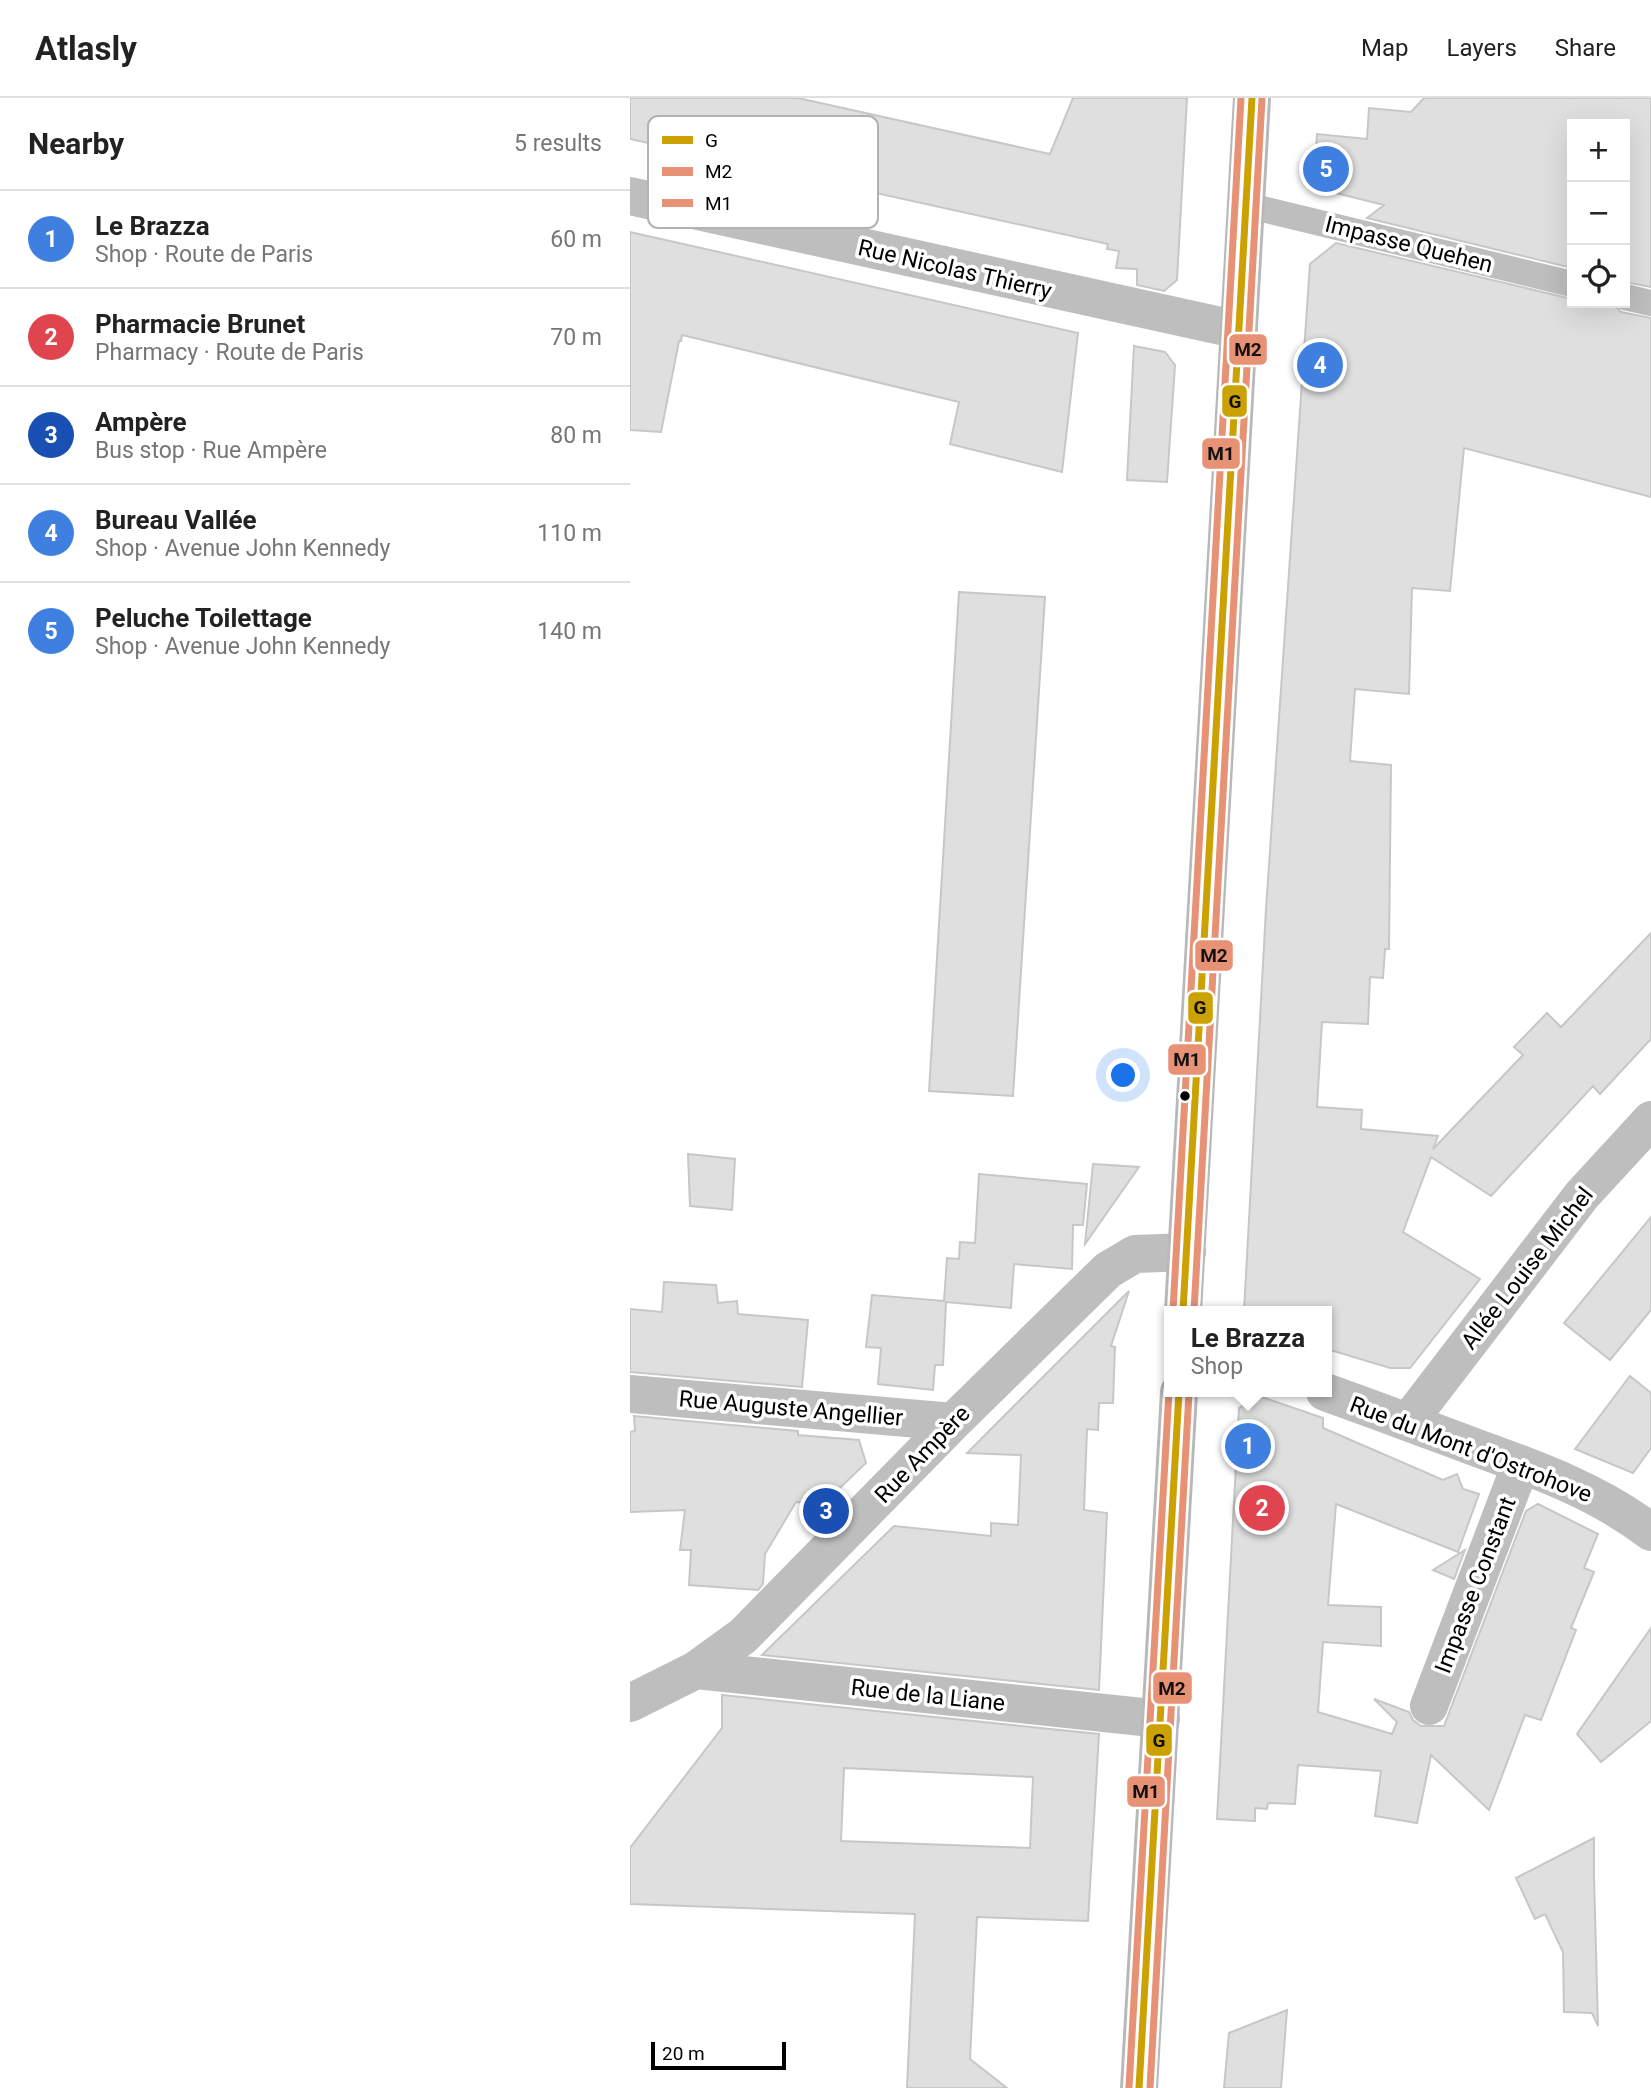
<!DOCTYPE html>
<html lang="en">
<head>
<meta charset="utf-8">
<style>
	body { margin:0; font-family:Roboto,sans-serif; background:#f6f6f6; color:#222 }
	.controls { position:absolute; right:21px; top:21px; display:grid; overflow:hidden; border-radius:0px; box-shadow:0 7px 28px #0002 }
	.controls button { width:63px; height:63px; display:grid; place-items:center; padding:0; border:0; border-bottom:2px solid #e0e0e0; background:#fff; color:#222; font:35px sans-serif }
	.scale { position:absolute; left:21px; bottom:18px; width:135px; box-sizing:border-box; padding-left:7px; border:4px solid #000; border-top:0; font-size:19px; line-height:24px; white-space:nowrap; color:#000; -webkit-text-stroke:5px #fff; paint-order:stroke }
	.you { position:absolute; left:494px; top:978px; width:24px; height:24px; margin:-18px; border:5px solid #fff; border-radius:50%; background:#1a73e8; box-shadow:0 0 0 10px #1a73e833 }
	.badge { display:grid; place-items:center; width:46px; height:46px; border-radius:50%; background:#0f766e; color:#fff; font-size:23px; font-weight:700 }
	.pin { position:absolute; translate:-50% -50%; border:4px solid #fff; box-shadow:0 2px 7px #0006 }
	.popup { position:absolute; left:534px; top:1208px; width:168px; height:91px; box-sizing:border-box; display:grid; place-content:center; border-radius:0px; background:#fff; filter:drop-shadow(0 2px 5px #0005); font-size:23px; white-space:nowrap; color:#767676 }
	.popup b { font-size:26px; color:#222 }
	.popup::after { content:''; position:absolute; left:50%; top:100%; margin-left:-14px; border:14px solid transparent; border-top-color:#fff }
	.list { margin:0; padding:0; list-style:none }
	h2 { display:flex; justify-content:space-between; align-items:center; height:91px; margin:0; padding:0 28px; font-size:30px }
	h2 small { font-size:23px; font-weight:400; color:#767676 }
	.list li { display:grid; grid-template-columns:46px 1fr auto; gap:21px; align-items:center; box-sizing:border-box; height:98px; padding:0 28px; border-top:2px solid #e0e0e0 }
	.list b { display:block; font-size:26px; white-space:nowrap }
	.list p { margin:0; font-size:23px; white-space:nowrap; color:#767676 }
	.list em { font-size:23px; font-style:normal; color:#767676 }
	.icon { flex:none; width:38px; height:38px; fill:none; stroke:currentColor; stroke-width:2; stroke-linecap:round; stroke-linejoin:round }
	.map { position:relative; flex:none; width:1021px; height:1990px; overflow:hidden }
	header { display:flex; align-items:center; gap:42px; box-sizing:border-box; height:98px; padding:0 35px; background:#fff; border-bottom:2px solid #e0e0e0 }
	header strong { font-size:33px }
	nav { display:flex; gap:38px; margin-inline-start:auto; font-size:24px }
	main { display:flex }
	aside { flex:1; background:#fff }
	.map>svg:first-child { display:block }
	.building { fill:#dfdfdf; stroke:#c7c7c7; stroke-width:2; fill-rule:evenodd }
	.lines { fill:none; stroke-linecap:round; stroke-linejoin:round }
	.lane { stroke:#bebebe; stroke-width:26 }
	.street { stroke:#bebebe; stroke-width:38 }
	.secondary { stroke:#b8b8b8; stroke-width:38 }
	.bus-1-casing { stroke:#fff; stroke-width:12 }
	.bus-2-casing { stroke:#fff; stroke-width:12 }
	.bus-3-casing { stroke:#fff; stroke-width:12 }
	.bus-1 { stroke:#cca103; stroke-width:7 }
	.bus-2 { stroke:#e79175; stroke-width:7 }
	.bus-3 { stroke:#e79175; stroke-width:7 }
	.bus-dot { fill:#000; stroke:#fff; stroke-width:2.5 }
	.labels { text-anchor:middle; stroke-width:7; stroke-linejoin:round; paint-order:stroke }
	.street-label { font-size:23px; fill:#000; stroke:#fff }
	.key { fill:#fff; stroke:#b2b2b2; stroke-width:2 }
	.key-label { font-size:19px; fill:#000 }
	.line-badge { stroke:#fff; stroke-width:2.5 }
	.pale-badge-label { font-size:19px; text-anchor:middle; font-weight:bold; fill:#111 }
</style>
</head>
<body>
<header>
<strong>Atlasly</strong>
<nav><a>Map</a><a>Layers</a><a>Share</a></nav>
</header>
<main>
<aside>
<h2>Nearby<small>5 results</small></h2>
<ul class="list">
<li><span class="badge" style="background:#3f7fe0">1</span><div><b>Le Brazza</b><p>Shop · Route de Paris</p></div><em>60 m</em></li>
<li><span class="badge" style="background:#e0444e">2</span><div><b>Pharmacie Brunet</b><p>Pharmacy · Route de Paris</p></div><em>70 m</em></li>
<li><span class="badge" style="background:#1a4fb4">3</span><div><b>Ampère</b><p>Bus stop · Rue Ampère</p></div><em>80 m</em></li>
<li><span class="badge" style="background:#3f7fe0">4</span><div><b>Bureau Vallée</b><p>Shop · Avenue John Kennedy</p></div><em>110 m</em></li>
<li><span class="badge" style="background:#3f7fe0">5</span><div><b>Peluche Toilettage</b><p>Shop · Avenue John Kennedy</p></div><em>140 m</em></li>
</ul>
</aside>
<div class="map">
<svg width="1021" height="1990" viewBox="0 0 1021 1990">
	<rect width="100%" height="100%" fill="#fff"/>
	<!-- building -->
	<path class="building" d="M 0,0 L 168,0 L 420,56 L 443,0 L 557,0 L 547,182 L 534,193 L 507,187 L 507,171 L 486,170 L 489,153 L 477,151 L 478,146 L 0,41 Z
		M 794,0 L 1021,0 L 1021,189 L 995,184 L 995,26 L 942,26 L 942,170 L 737,120 L 754,107 L 694,92 L 684,84 L 687,36 L 737,41 L 739,10 L 781,14 Z
		M 0,134 L 448,235 L 432,374 L 320,346 L 329,304 L 52,237 L 51,243 L 49,243 L 31,334 L 0,332 Z
		M 706,145 L 942,201 L 942,205 L 981,205 L 991,214 L 1021,220 L 1021,399 L 834,350 L 820,493 L 782,490 L 779,596 L 725,591 L 720,663 L 761,667 L 759,851 L 755,851 L 753,880 L 740,879 L 738,926 L 692,924 L 687,1009 L 732,1012 L 731,1031 L 808,1038 L 803,1051 L 893,957 L 884,949 L 917,915 L 931,929 L 1021,835 L 1021,941 L 970,996 L 963,988 L 861,1098 L 801,1059 L 773,1134 L 850,1181 L 780,1270 L 760,1270 L 697,1251 L 697,1213 L 614,1213 L 636,811 L 680,166 Z
		M 504,248 L 535,254 L 545,267 L 537,384 L 497,382 Z
		M 329,494 L 415,499 L 383,998 L 299,993 Z
		M 58,1056 L 105,1061 L 102,1112 L 60,1108 Z
		M 463,1066 L 509,1069 L 455,1146 Z
		M 349,1076 L 457,1086 L 453,1127 L 443,1127 L 442,1171 L 384,1166 L 381,1210 L 316,1204 L 313,1267 L 305,1267 L 303,1292 L 248,1286 L 251,1250 L 236,1249 L 242,1197 L 314,1203 L 317,1160 L 329,1161 L 330,1144 L 345,1145 Z
		M 1021,1119 L 1021,1212 L 980,1262 L 934,1225 Z
		M 34,1184 L 86,1187 L 88,1205 L 107,1203 L 108,1216 L 178,1222 L 172,1289 L 0,1274 L 0,1211 L 32,1214 Z
		M 499,1193 L 481,1248 L 485,1249 L 483,1305 L 469,1305 L 468,1332 L 457,1331 L 454,1412 L 477,1415 L 469,1592 L 132,1557 L 264,1428 L 361,1438 L 361,1425 L 388,1427 L 391,1357 L 337,1355 Z
		M 1000,1278 L 1021,1295 L 1021,1350 L 1003,1375 L 945,1351 Z
		M 629,1298 L 693,1320 L 693,1330 L 813,1382 L 827,1376 L 833,1391 L 849,1396 L 828,1454 L 706,1406 L 698,1507 L 751,1509 L 751,1548 L 693,1544 L 688,1614 L 762,1636 L 767,1624 L 744,1601 L 779,1614 L 783,1622 L 791,1628 L 814,1628 L 896,1413 L 908,1406 L 968,1436 L 954,1470 L 964,1474 L 941,1530 L 946,1532 L 911,1622 L 895,1617 L 859,1712 L 801,1657 L 787,1725 L 745,1718 L 751,1673 L 668,1667 L 665,1706 L 638,1705 L 637,1711 L 625,1710 L 625,1723 L 587,1721 L 609,1310 Z
		M 4,1318 L 168,1333 L 168,1337 L 229,1342 L 236,1365 L 193,1406 L 166,1404 L 135,1456 L 133,1486 L 128,1492 L 59,1487 L 61,1452 L 50,1452 L 55,1412 L 0,1414 L 0,1334 L 5,1333 Z
		M 835,1452 L 824,1481 L 803,1472 Z
		M 1021,1530 L 1021,1623 L 971,1664 L 947,1636 Z
		M 92,1597 L 469,1636 L 458,1823 L 347,1819 L 340,1961 L 377,1990 L 277,1990 L 285,1816 L 0,1806 L 0,1750 L 92,1630 ZM 214,1670 L 403,1679 L 400,1750 L 211,1743 Z
		M 964,1740 L 964,1778 L 968,1928 L 962,1915 L 934,1914 L 933,1854 L 915,1816 L 905,1821 L 886,1780 Z
		M 657,1912 L 651,1990 L 594,1990 L 599,1935 Z"/>
	<g class="lines">
		<!-- lane -->
		<path class="lane" d="M 616,107 L 942,186
			M 995,199 L 1021,205"/>
		<!-- street -->
		<path class="street" d="M 0,98 L 609,232
			M 695,1294 C 746,1312 796,1331 847,1350 C 908,1372 969,1394 1021,1434
			M 0,1296 L 323,1324
			M 778,1324 L 952,1097 L 1021,1022
			M 66,1572 L 531,1621
			M 0,1605 L 66,1572 L 113,1538 L 323,1324 L 478,1172 L 505,1156 L 557,1154
			M 799,1608 L 891,1366"/>
		<!-- secondary -->
		<path class="secondary" d="M 553,1213 L 622,0
			M 509,1990 L 549,1294"/>
		<defs>
			<path id="bus-1" d="M 553,1213 L 622,0
				M 509,1990 L 549,1294"/>
			<path id="bus-2" d="M 564,1213 L 632,1
				M 520,1990 L 559,1295"/>
			<path id="bus-3" d="M 543,1212 L 611,0
				M 499,1989 L 539,1293"/>
		</defs>
		<!-- bus-1 casing -->
		<use href="#bus-1" class="bus-1-casing"/>
		<!-- bus-2 casing -->
		<use href="#bus-2" class="bus-2-casing"/>
		<!-- bus-3 casing -->
		<use href="#bus-3" class="bus-3-casing"/>
		<!-- bus-1 -->
		<use href="#bus-1" class="bus-1"/>
		<!-- bus-2 -->
		<use href="#bus-2" class="bus-2"/>
		<!-- bus-3 -->
		<use href="#bus-3" class="bus-3"/>
	</g>
	<!-- markers -->
	<circle class="bus-dot" cx="555" cy="998" r="6"/>
	<g class="labels">
		<!-- street labels -->
		<g class="street-label">
			<text transform="translate(779 146) rotate(14)" y="8">Impasse Quehen</text>
			<text transform="translate(325 171) rotate(13)" y="8">Rue Nicolas Thierry</text>
			<text transform="translate(897 1170) rotate(-52)" y="8">Allée Louise Michel</text>
			<text transform="translate(161 1310) rotate(5)" y="8">Rue Auguste Angellier</text>
			<text transform="translate(841 1351) rotate(21)" y="8">Rue du Mont d'Ostrohove</text>
			<text transform="translate(292 1356) rotate(-46)" y="8">Rue Ampère</text>
			<text transform="translate(845 1487) rotate(-69)" y="8">Impasse Constant</text>
			<text transform="translate(298 1597) rotate(6)" y="8">Rue de la Liane</text>
		</g>
	</g>
	<!-- legend -->
	<rect x="18" y="18" width="230" height="112" rx="10" class="key"/>
	<rect x="32" y="38" width="31" height="8" fill="#cca103"/>
	<rect x="32" y="69" width="31" height="9" fill="#e79175"/>
	<rect x="32" y="101" width="31" height="8" fill="#e79175"/>
	<g class="key-label">
		<text x="75" y="49">G</text>
		<text x="75" y="80">M2</text>
		<text x="75" y="112">M1</text>
	</g>
	<g class="line-badge">
		<rect x="598" y="235" width="40" height="33" rx="7" fill="#e79175"/>
		<rect x="591" y="286" width="27" height="34" rx="7" fill="#cca103"/>
		<rect x="571" y="339" width="40" height="33" rx="7" fill="#e79175"/>
		<rect x="564" y="841" width="40" height="33" rx="7" fill="#e79175"/>
		<rect x="557" y="893" width="27" height="34" rx="7" fill="#cca103"/>
		<rect x="537" y="945" width="40" height="33" rx="7" fill="#e79175"/>
		<rect x="522" y="1573" width="41" height="34" rx="7" fill="#e79175"/>
		<rect x="515" y="1625" width="28" height="34" rx="7" fill="#cca103"/>
		<rect x="496" y="1677" width="40" height="33" rx="7" fill="#e79175"/>
	</g>
	<g class="pale-badge-label">
		<text x="618" y="258">M2</text>
		<text x="605" y="310">G</text>
		<text x="591" y="362">M1</text>
		<text x="584" y="864">M2</text>
		<text x="570" y="916">G</text>
		<text x="557" y="968">M1</text>
		<text x="542" y="1597">M2</text>
		<text x="529" y="1649">G</text>
		<text x="516" y="1700">M1</text>
	</g>
</svg>
<div class="controls">
<button>+</button>
<button>−</button>
<button><svg class="icon" aria-label="locate" viewBox="0 0 24 24"><circle cx="12" cy="12" r="6"/><path d="M12 2v4M12 18v4M2 12h4M18 12h4"/></svg></button>
</div>
<div class="scale">20 m</div>
<div class="you"></div>
<div class="pin badge" style="left:618px;top:1348px;background:#3f7fe0">1</div>
<div class="popup"><b>Le Brazza</b>Shop</div>
<div class="pin badge" style="left:632px;top:1410px;background:#e0444e">2</div>
<div class="pin badge" style="left:196px;top:1413px;background:#1a4fb4">3</div>
<div class="pin badge" style="left:690px;top:267px;background:#3f7fe0">4</div>
<div class="pin badge" style="left:696px;top:71px;background:#3f7fe0">5</div>
</div>
</main>
</body>
</html>
